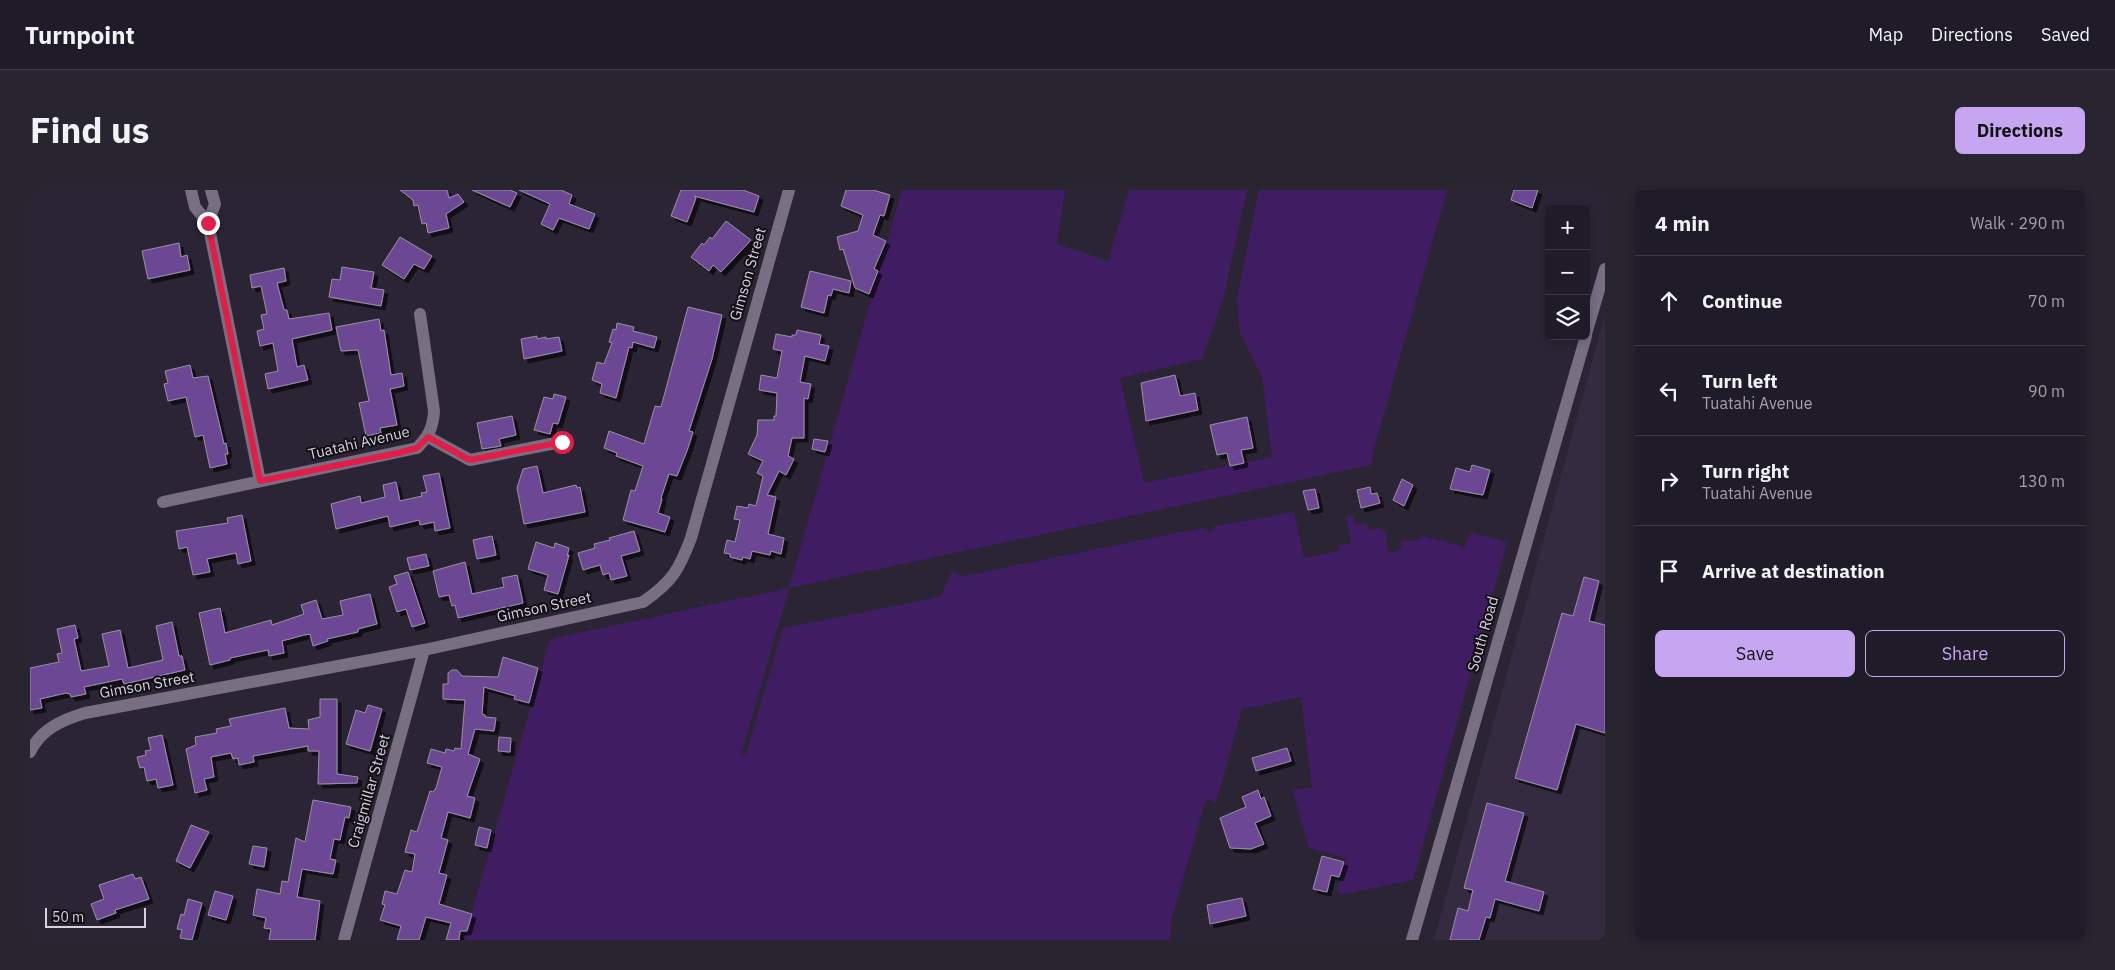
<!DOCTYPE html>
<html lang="en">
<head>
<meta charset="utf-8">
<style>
	body { margin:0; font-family:"IBM Plex Sans",sans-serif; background:#282430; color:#f1f3f6 }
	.controls { position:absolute; right:15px; top:15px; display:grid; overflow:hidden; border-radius:8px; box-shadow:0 2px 12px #0003 }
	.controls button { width:45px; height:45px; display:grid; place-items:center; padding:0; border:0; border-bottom:1px solid #3d3945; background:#201b28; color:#f1f3f6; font:25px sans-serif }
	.scale { position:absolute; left:15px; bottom:12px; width:101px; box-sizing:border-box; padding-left:5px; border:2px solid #d6d1dd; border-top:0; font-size:14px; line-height:18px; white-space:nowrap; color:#d6d1dd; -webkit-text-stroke:4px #120f17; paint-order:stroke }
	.stop { position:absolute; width:15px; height:15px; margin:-11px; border:4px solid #e11d48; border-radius:50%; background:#fff }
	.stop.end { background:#e11d48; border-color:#fff; box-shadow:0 1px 5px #0008 }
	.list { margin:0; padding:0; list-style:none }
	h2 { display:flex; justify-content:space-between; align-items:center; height:65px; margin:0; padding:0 20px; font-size:21px }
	h2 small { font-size:16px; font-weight:400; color:#a2a1a8 }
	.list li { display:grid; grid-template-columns:32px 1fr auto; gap:15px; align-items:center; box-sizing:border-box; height:90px; padding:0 20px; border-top:1px solid #3d3945 }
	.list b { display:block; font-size:19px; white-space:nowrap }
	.list p { margin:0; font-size:16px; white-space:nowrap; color:#a2a1a8 }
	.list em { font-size:16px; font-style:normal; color:#a2a1a8 }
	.actions { display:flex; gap:10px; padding:15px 20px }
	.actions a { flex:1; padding:11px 0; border:1px solid #c6a6f0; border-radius:8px; text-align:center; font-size:18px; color:#c6a6f0 }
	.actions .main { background:#c6a6f0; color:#111 }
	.icon { flex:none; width:28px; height:28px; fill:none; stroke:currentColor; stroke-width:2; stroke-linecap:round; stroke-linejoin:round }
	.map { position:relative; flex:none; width:1575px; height:750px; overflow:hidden; border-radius:8px }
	header { display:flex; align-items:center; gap:30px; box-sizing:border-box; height:70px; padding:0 25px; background:#201b28; border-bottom:1px solid #3d3945 }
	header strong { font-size:24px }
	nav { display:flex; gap:28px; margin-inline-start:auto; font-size:18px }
	.intro { display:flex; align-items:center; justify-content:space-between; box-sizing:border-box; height:120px; padding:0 30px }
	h1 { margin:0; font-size:35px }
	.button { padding:12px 22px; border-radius:8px; background:#c6a6f0; color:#111; font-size:18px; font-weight:700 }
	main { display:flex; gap:30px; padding:0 30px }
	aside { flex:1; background:#201b28; border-radius:8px; box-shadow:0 2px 12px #0003 }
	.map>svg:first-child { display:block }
	.built { fill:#352b41 }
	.green { fill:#401d62 }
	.building { fill:#6c4794; stroke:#9991a6; filter:url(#shadow) }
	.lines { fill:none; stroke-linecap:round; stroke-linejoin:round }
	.street { stroke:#786f83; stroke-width:12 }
	.route { stroke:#e11d48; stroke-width:6 }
	.labels { text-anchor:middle; stroke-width:4; stroke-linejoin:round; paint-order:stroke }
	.street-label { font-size:15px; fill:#d6d1dd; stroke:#120f17 }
</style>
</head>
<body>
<header>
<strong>Turnpoint</strong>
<nav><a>Map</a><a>Directions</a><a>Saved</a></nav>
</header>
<div class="intro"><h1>Find us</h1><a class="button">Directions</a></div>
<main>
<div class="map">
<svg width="1575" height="750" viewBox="0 0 1575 750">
	<defs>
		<filter id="shadow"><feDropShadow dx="4" dy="4" stdDeviation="0" flood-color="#0009"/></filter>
	</defs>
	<rect width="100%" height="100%" fill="#2b2435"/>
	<!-- built -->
	<path class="built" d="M 1575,126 L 1575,750 L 1404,750 L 1573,132 Z"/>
	<!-- green -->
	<path class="green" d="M 872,0 L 1035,0 L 1027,54 L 1078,71 L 1099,0 L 1217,0 L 1194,105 L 1172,169 L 1090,188 L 1114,293 L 1242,267 L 1232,187 L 1210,143 L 1207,109 L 1229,0 L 1417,0 L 1343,262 L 1341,275 L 759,398 L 711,565 L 716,564 L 753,438 L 910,407 L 922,382 L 933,386 L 1172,338 L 1180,342 L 1185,336 L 1264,322 L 1274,368 L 1309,361 L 1309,356 L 1321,353 L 1316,327 L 1323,326 L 1326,335 L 1336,333 L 1339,340 L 1350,338 L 1356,342 L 1357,360 L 1362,363 L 1370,359 L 1372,351 L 1386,351 L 1393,346 L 1435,357 L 1440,342 L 1477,352 L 1383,690 L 1311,705 L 1307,700 L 1316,668 L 1279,658 L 1262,599 L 1282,598 L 1271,507 L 1212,519 L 1186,612 L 1176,609 L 1141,730 L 1140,750 L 434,750 L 520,449 L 759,398 Z"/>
	<!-- building -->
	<path class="building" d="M 370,0 L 417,0 L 419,8 L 428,4 L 434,12 L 416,24 L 419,38 L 398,43 L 396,33 L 392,34 L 388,15 L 384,16 L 383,10 Z
		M 442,0 L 480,0 L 487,3 L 480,17 Z
		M 489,0 L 531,0 L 542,5 L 539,14 L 565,24 L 559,39 L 529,28 L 523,40 L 511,34 L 520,14 Z
		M 651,0 L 713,0 L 729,6 L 724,22 L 664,6 L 666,8 L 657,32 L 641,26 Z
		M 816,0 L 843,0 L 860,5 L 854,26 L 850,25 L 843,45 L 856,51 L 844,79 L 848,81 L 839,104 L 825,98 L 813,59 L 810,60 L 807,47 L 828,41 L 833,25 L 811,16 Z
		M 1484,0 L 1508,0 L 1502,18 L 1481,10 Z
		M 696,31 L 721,50 L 691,82 L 683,75 L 679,81 L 661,67 L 672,53 L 674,55 L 680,47 L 682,49 Z
		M 370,47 L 402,66 L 394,79 L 384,74 L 374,89 L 352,75 Z
		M 149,53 L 151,67 L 157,65 L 160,80 L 118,89 L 112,61 Z
		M 312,77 L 344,82 L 341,98 L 354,100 L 351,116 L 299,107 L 302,89 L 310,90 Z
		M 254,78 L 256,91 L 247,93 L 254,120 L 257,120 L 259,129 L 299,123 L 302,140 L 262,149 L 267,177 L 274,175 L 278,190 L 238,199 L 235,184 L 248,181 L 243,153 L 230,156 L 227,141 L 234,139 L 231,125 L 237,124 L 231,96 L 222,98 L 220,85 Z
		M 780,81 L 821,91 L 819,103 L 803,99 L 801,106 L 798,105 L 794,123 L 771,117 Z
		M 658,117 L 692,125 L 682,169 L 659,241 L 663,242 L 658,258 L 647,286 L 639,284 L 631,308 L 632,309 L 628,323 L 640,327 L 635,342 L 593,330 L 601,300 L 605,301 L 613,276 L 586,266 L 587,263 L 574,258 L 579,241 L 614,254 L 625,216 L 631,217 Z
		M 349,129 L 351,141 L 354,140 L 361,185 L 372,183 L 374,196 L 360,199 L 367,235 L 350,238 L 351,243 L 336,246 L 329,213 L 339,211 L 328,160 L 311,161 L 306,137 Z
		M 587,133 L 604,137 L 603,141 L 627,147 L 624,158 L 603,152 L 602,158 L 599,157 L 586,208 L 570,203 L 572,194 L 562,190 L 567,172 L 574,174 L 582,153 L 579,152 L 583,139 L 586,140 Z
		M 767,140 L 791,145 L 789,154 L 799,156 L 795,171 L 775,166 L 770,192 L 781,194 L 778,209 L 774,208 L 774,248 L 762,248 L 758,266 L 764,269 L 756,285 L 749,281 L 737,305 L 746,307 L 738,344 L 754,348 L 751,364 L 741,361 L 740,365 L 722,361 L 720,369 L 713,367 L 712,370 L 700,367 L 700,364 L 694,363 L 697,350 L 705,352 L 710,330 L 704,329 L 707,316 L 718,318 L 719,314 L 726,316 L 733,286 L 727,283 L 733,271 L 718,264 L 727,245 L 728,230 L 744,230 L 744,226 L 746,226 L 747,203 L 729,200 L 731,185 L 747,188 L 752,161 L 743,159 L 746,144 L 762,147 L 762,145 L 766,145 Z
		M 507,146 L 507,149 L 516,147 L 516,149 L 529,147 L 532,161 L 494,169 L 491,149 Z
		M 160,175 L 163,188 L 178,186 L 194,254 L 196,253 L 198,264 L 195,264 L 197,274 L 180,278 L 173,245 L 165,247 L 156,207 L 138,211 L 134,194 L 138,193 L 135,181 Z
		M 1145,185 L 1150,206 L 1165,203 L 1168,220 L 1116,231 L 1111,193 Z
		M 524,204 L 536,207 L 528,234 L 523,233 L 520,244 L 504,240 L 514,207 L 523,209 Z
		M 482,226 L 486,245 L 469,249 L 471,256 L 452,259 L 447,233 Z
		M 1217,227 L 1223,258 L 1211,260 L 1214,273 L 1200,276 L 1197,263 L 1187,265 L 1180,235 Z
		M 784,249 L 798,251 L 795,262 L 782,259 Z
		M 1442,275 L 1460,280 L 1453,305 L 1420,299 L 1426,278 L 1440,282 Z
		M 507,276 L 513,303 L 546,295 L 547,298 L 550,297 L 555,322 L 494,334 L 487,298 L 493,279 Z
		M 409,283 L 420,338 L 405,341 L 404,332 L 390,335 L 389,330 L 360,337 L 358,326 L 306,339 L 301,314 L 330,306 L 331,313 L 355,307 L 353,295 L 366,292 L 370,311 L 392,306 L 391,303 L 397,302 L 393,286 Z
		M 1372,289 L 1383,295 L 1374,316 L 1363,310 Z
		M 1340,297 L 1341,304 L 1347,303 L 1350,313 L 1331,318 L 1327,300 Z
		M 1285,299 L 1289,318 L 1278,320 L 1273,301 Z
		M 212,325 L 221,371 L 208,374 L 206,363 L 177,369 L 180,382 L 163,385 L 157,357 L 149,359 L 146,341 L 198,333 L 197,328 Z
		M 604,341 L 610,361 L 591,366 L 597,386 L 581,390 L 579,383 L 573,385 L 570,375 L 553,380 L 548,363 L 565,358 L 564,354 L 580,350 L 579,348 Z
		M 462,346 L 466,365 L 447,369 L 443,350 Z
		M 506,352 L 524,358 L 525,353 L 539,358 L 537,366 L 539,365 L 528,404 L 514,400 L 518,385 L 498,379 Z
		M 396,364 L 399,376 L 380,380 L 377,368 Z
		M 435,372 L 442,404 L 474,397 L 472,388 L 487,385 L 493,413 L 428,428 L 425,415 L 422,416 L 419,405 L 409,407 L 403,381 Z
		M 378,382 L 395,433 L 382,437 L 376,419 L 367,422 L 359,397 L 367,394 L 364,386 Z
		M 1554,387 L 1569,391 L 1559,431 L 1575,435 L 1575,543 L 1546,534 L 1527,600 L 1485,588 L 1532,423 L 1543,426 Z
		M 340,404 L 347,434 L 328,439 L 328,442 L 297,449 L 298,451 L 283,456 L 280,444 L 274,445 L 252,451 L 254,463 L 239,466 L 238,460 L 200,468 L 200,470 L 180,475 L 169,423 L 190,418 L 195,443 L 241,430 L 242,435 L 274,424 L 271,415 L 286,410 L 292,429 L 313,425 L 310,411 Z
		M 142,432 L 149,466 L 152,466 L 155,480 L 94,494 L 92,489 L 54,497 L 56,504 L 41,507 L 40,504 L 36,503 L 10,509 L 12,518 L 0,520 L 0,478 L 29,472 L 27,464 L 32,463 L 27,439 L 45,435 L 48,448 L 44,449 L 51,481 L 79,476 L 72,444 L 90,440 L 98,478 L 133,470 L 126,436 Z
		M 473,467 L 508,478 L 499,513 L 484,509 L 485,506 L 454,497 L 452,524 L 455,525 L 455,527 L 466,528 L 464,541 L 445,539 L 438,564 L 450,569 L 437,606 L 445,608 L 440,628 L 418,622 L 411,648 L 418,650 L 409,683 L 417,685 L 409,714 L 442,724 L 437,741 L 430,741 L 429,750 L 416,750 L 421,733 L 396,727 L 389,750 L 367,750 L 371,736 L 350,730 L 355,715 L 352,714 L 355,701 L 367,704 L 375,680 L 382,682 L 385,664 L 375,662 L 381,640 L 387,642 L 400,601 L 403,602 L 406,598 L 412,577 L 397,573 L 401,559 L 415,563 L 416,559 L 424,561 L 425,558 L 431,559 L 435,510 L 413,509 L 413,494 L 418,494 L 418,483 L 422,480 L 427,480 L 432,486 L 468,487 Z
		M 290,509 L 307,509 L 307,584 L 328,587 L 327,593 L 288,594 L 289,561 L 278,561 L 278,556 L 223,566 L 224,572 L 209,575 L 208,568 L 203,569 L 201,563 L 181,567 L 184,587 L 174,589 L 177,600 L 165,603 L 156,559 L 166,555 L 165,547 L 187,543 L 186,539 L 201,536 L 199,529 L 255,518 L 259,538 L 279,539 L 278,530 L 290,527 Z
		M 338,515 L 352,519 L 340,561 L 316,554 L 326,520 L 335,523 Z
		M 132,545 L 143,595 L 128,598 L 126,589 L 117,591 L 114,577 L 110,578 L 107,567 L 116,565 L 115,561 L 121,560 L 118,548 Z
		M 469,547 L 481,548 L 480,562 L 468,561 Z
		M 1257,558 L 1261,571 L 1226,581 L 1222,568 Z
		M 1228,600 L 1231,609 L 1234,607 L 1241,626 L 1225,633 L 1234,654 L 1221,659 L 1200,658 L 1190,628 L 1216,617 L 1212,607 Z
		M 283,610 L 321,617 L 319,628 L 315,627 L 310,650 L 304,649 L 300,669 L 306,670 L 303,684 L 272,679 L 267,707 L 290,711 L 285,750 L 239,750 L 241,739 L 234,738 L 236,728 L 223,725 L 227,699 L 250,704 L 252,691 L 258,692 L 266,648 L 275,652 Z
		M 1457,613 L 1494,623 L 1475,691 L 1514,702 L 1509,721 L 1465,709 L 1460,728 L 1456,727 L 1449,750 L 1420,750 L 1428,718 L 1438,721 L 1443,700 L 1434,698 Z
		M 161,635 L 179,642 L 160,678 L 146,671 Z
		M 449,637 L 461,640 L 457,658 L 445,655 Z
		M 223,656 L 237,658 L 234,677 L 219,674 Z
		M 1292,666 L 1314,672 L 1309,687 L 1301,685 L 1297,702 L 1283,699 Z
		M 103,684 L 105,689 L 111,687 L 119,709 L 85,720 L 86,723 L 67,730 L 61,714 L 74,709 L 69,695 Z
		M 185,701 L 203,706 L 196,730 L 178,725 Z
		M 1212,708 L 1216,726 L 1180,734 L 1177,715 Z
		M 158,709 L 172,713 L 162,750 L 150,748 L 152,740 L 147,739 L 151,724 L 154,725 Z"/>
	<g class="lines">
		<!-- street -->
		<path class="street" d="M 161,0 L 165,17 L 178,33 L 230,291
			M 178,33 L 185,14 L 181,0
			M 1556,144 L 1575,79
			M 398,247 L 440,270 L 531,252
			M 133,312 L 387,258 C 399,246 403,237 404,221 L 390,124
			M 0,562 C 11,539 32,530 55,523 L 394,460 L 613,412 C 642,392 649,380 661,348 L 759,0
			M 314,750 L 394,460
			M 1382,750 L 1556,146"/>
	</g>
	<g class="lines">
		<!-- route -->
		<path class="route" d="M 178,33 L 230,291 L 368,263 L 387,258 L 398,247 L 440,270 L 532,252"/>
	</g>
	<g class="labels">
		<!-- street labels -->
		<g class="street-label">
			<text transform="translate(718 84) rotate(-74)" y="5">Gimson Street</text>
			<text transform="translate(329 253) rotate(-13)" y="5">Tuatahi Avenue</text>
			<text transform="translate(514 417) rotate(-12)" y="5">Gimson Street</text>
			<text transform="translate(1453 444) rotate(-74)" y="5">South Road</text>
			<text transform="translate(117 495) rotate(-10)" y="5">Gimson Street</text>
			<text transform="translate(339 601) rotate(-74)" y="5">Craigmillar Street</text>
		</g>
	</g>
</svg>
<div class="controls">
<button>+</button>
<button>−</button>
<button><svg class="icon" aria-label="layers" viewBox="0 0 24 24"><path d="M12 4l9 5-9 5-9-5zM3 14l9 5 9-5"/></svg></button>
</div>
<div class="scale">50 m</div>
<div class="stop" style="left:532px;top:252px"></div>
<div class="stop end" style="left:178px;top:33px"></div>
</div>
<aside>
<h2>4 min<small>Walk · 290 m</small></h2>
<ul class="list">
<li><svg class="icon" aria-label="ahead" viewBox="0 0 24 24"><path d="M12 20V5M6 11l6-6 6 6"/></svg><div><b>Continue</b></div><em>70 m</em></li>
<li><svg class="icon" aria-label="left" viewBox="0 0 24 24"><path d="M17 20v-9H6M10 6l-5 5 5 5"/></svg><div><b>Turn left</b><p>Tuatahi Avenue</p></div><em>90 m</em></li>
<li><svg class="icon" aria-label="right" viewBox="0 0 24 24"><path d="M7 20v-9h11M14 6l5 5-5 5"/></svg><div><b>Turn right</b><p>Tuatahi Avenue</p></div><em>130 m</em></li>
<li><svg class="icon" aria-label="arrive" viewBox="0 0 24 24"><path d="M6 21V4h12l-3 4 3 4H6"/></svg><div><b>Arrive at destination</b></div></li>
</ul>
<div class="actions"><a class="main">Save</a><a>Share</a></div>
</aside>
</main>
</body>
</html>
